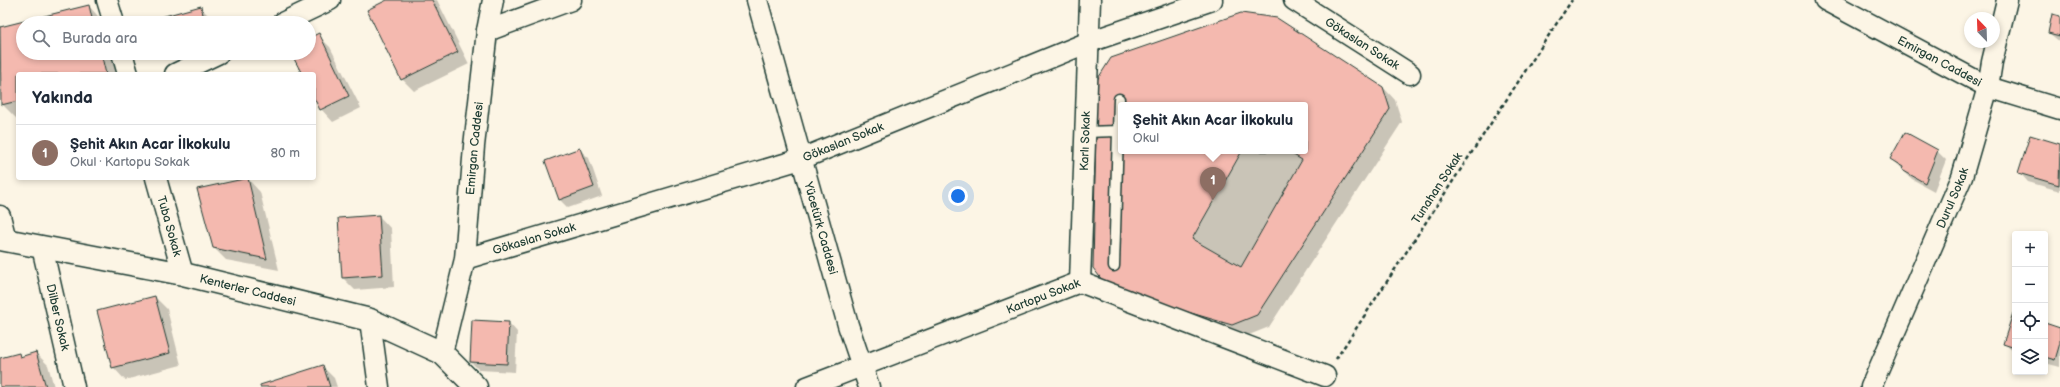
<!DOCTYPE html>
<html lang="tr">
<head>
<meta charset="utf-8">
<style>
	body { margin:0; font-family:"Balsamiq Sans",sans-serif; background:#f2f2f3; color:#1f2937 }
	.controls { position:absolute; right:12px; bottom:12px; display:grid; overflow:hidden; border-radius:4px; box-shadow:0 2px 6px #0003 }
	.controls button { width:36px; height:36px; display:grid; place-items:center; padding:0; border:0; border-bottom:1px solid #e0e1e3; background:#fff; color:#1f2937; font:20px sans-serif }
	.compass { position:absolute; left:1964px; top:12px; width:36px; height:36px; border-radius:50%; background:#fff; box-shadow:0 2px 6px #0003; rotate:337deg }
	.you { position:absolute; left:958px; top:196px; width:14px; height:14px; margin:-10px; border:3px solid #fff; border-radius:50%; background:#1a73e8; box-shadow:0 0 0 6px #1a73e833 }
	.badge { display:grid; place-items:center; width:26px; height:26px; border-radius:50%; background:#0f766e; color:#fff; font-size:13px; font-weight:700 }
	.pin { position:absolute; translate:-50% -33px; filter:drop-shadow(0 1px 2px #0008) }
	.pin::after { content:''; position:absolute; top:21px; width:14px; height:12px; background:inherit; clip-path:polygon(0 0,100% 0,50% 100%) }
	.popup { position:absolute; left:1118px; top:102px; width:190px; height:52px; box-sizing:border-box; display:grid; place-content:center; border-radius:4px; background:#fff; filter:drop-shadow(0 1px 3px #0005); font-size:13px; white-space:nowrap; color:#747a83 }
	.popup b { font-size:15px; color:#1f2937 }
	.popup::after { content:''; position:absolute; left:50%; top:100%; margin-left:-8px; border:8px solid transparent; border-top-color:#fff }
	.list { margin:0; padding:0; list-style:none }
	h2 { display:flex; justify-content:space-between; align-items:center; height:52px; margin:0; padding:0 16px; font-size:17px }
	h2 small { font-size:13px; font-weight:400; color:#747a83 }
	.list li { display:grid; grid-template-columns:26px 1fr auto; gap:12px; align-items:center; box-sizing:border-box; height:56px; padding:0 16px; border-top:1px solid #e0e1e3 }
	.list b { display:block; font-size:15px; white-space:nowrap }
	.list p { margin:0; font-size:13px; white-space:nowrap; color:#747a83 }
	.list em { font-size:13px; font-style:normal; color:#747a83 }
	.icon { flex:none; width:22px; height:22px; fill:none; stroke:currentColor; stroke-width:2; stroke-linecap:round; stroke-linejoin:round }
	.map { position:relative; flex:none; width:2060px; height:387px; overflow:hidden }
	.search { position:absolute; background:#fff; box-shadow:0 2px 6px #0003; left:16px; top:16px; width:300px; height:44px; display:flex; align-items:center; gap:10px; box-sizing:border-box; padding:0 14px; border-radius:22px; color:#747a83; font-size:15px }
	.panel { position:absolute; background:#fff; box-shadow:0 2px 6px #0003; left:16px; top:72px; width:300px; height:108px; border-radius:4px }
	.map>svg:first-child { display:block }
	.shadow { fill:#0003; fill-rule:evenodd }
	.building { fill:#f4b9af; stroke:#1f3d34; fill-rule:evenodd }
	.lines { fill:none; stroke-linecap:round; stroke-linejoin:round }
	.lane-casing { stroke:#1f3d34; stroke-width:13 }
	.street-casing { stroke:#1f3d34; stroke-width:23 }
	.secondary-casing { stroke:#1f3d34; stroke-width:25 }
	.path { stroke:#1f3d34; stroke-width:2.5; stroke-dasharray:4 3; stroke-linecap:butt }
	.lane { stroke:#fcf5e5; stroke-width:10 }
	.street { stroke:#fcf5e5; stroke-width:20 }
	.secondary { stroke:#fcf5e5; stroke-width:22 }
	.labels { text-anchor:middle; stroke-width:3; stroke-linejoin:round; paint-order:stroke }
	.street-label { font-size:12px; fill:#1f3d34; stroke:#fcf5e5 }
</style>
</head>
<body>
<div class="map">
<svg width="2060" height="387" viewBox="0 0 2060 387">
	<rect width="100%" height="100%" fill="#fcf5e5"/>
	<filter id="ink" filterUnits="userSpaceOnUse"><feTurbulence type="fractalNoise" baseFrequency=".025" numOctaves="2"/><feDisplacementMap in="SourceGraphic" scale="8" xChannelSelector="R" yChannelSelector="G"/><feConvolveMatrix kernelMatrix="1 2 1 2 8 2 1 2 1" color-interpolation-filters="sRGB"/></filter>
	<g filter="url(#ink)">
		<!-- shadow -->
		<path class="shadow" d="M 389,0 L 437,0 L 469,64 L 414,91 L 402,79 Z
			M 89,6 L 104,23 L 23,23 L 23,53 L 111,53 L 116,74 L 18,74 L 17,119 L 2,104 L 0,96 L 0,28 Z
			M 200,7 L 209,16 L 211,23 L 152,23 Z
			M 2060,17 L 2060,42 L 2049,33 Z
			M 318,35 L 330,47 L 361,108 L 333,122 L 321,109 L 314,96 L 314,74 L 303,74 L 293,53 L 309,53 L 309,39 Z
			M 165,53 L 175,53 L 167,55 Z
			M 1098,81 L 1383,87 L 1395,100 L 1402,122 L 1269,327 L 1244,337 L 1122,301 ZM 1121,105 L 1305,105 L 1305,151 L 1121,151 Z
			M 2030,136 L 2060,145 L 2060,191 L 2028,182 L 2020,173 Z
			M 580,150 L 589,158 L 602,196 L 568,208 L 559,199 Z
			M 1937,151 L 1946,160 L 1934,191 L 1912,179 L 1891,159 Z
			M 248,179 L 260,192 L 279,270 L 226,260 L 214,248 Z
			M 379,216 L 391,229 L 394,287 L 355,290 L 343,278 Z
			M 155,297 L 167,309 L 181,365 L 125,380 L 113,367 Z
			M 2015,315 L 2015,353 L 2005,344 Z
			M 509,323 L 517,332 L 515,372 L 479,370 L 471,362 Z
			M 2045,324 L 2060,329 L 2060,367 L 2045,363 Z
			M 36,353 L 48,365 L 54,387 L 0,387 L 0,359 L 19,354 L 22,357 Z
			M 322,366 L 334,378 L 337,387 L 262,387 Z"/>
		<!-- building -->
		<path class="building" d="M 387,0 L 432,0 L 458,52 L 401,80 L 367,10 Z
			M 89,5 L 93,23 L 23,23 L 23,53 L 101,53 L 106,74 L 18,74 L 18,101 L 1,105 L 0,27 Z
			M 201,6 L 205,23 L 151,23 L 150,20 Z
			M 1241,13 L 1277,18 L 1383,87 L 1390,109 L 1257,315 L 1232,325 L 1109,289 L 1093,268 L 1097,80 L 1111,58 ZM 1121,105 L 1305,105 L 1305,151 L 1121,151 Z
			M 2052,14 L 2060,16 L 2060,36 L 2048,33 Z
			M 319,33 L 349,96 L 320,110 L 314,98 L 314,74 L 302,74 L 291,53 L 309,53 L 309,38 Z
			M 1905,132 L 1938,150 L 1925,183 L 1902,170 L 1903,167 L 1890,159 Z
			M 2030,135 L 2060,144 L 2059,185 L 2018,173 Z
			M 580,148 L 594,187 L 559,200 L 545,161 Z
			M 1242,151 L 1287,151 L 1302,160 L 1241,267 L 1192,239 Z
			M 248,178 L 267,259 L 213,248 L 197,189 Z
			M 379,215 L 383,275 L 342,278 L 338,218 Z
			M 155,296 L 170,353 L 112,368 L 97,311 Z
			M 2013,313 L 2015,314 L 2015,348 L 2003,344 Z
			M 472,320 L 509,322 L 507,364 L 470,362 Z
			M 2045,323 L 2060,328 L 2060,343 L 2055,360 L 2045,357 Z
			M 36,352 L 46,387 L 0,387 L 0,358 L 19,353 L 20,357 Z
			M 323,365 L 330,387 L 260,387 L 260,385 Z"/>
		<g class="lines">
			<defs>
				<path id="lane" d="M 1085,132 L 1118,131
					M 1114,266 L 1119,99"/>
				<g id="street">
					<path d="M 107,0 L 114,23"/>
					<path id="s1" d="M 757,0 L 848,325 L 869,387"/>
					<path id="s2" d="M 1294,0 L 1410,74"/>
					<path id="s3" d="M 1825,0 L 1988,87 L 2060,109"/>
					<path d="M 282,23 L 330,0"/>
					<path d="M 487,31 L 493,0"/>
					<path d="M 122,53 L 128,74"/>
					<path d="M 175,74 L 219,53"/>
					<path id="s4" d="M 156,178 L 183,274"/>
					<path d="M 0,216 L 6,240"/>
					<path id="s5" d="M 42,247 L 74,387"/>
					<path id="s6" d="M 465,259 L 801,159 L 1089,42 L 1212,0"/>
					<path id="s7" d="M 1080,282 L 1090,0"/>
					<path d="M 370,320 L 379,387"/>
					<path id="s8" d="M 442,353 L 465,259 L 474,146 L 487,31 L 571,0"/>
					<path id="s9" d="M 807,387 L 1080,282 L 1325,376"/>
					<path id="s10" d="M 1871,387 L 1962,177 L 1988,87 L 1992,62 L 2007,0"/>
				</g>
				<g id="secondary">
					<path id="s11" d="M 0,239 L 183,274 L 370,320 L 442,353 L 476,387"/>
				</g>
			</defs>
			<!-- lane casing -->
			<use href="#lane" class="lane-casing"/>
			<!-- street casing -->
			<use href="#street" class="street-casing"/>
			<!-- secondary casing -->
			<use href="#secondary" class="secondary-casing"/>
			<!-- path -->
			<path class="path" d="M 1336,359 L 1572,0"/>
			<!-- lane -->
			<use href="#lane" class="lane"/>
			<!-- street -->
			<use href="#street" class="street"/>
			<!-- secondary -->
			<use href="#secondary" class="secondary"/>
		</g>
	</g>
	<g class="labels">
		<!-- street labels -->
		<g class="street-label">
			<text dy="4" stroke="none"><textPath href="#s2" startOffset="81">Gökaslan Sokak</textPath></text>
			<text dy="4" stroke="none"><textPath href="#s3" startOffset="130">Emirgan Caddesi</textPath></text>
			<text dy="4" stroke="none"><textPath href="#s7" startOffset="141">Karlı Sokak</textPath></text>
			<text dy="4" stroke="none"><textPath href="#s6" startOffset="396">Gökaslan Sokak</textPath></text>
			<text dy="4" stroke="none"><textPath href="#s8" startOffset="208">Emirgan Caddesi</textPath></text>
			<text transform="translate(1437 188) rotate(-57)" y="4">Tunahan Sokak</text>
			<text dy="4" stroke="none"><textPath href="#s10" startOffset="206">Durul Sokak</textPath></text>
			<text dy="4" stroke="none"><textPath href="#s4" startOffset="50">Tuba Sokak</textPath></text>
			<text dy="4" stroke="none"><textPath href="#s1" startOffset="237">Yücetürk Caddesi</textPath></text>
			<text dy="4" stroke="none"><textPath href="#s6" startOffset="72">Gökaslan Sokak</textPath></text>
			<text dy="4" stroke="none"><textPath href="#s11" startOffset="253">Kenterler Caddesi</textPath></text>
			<text dy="4" stroke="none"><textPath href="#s9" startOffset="253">Kartopu Sokak</textPath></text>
			<text dy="4" stroke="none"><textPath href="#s5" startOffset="72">Dilber Sokak</textPath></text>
		</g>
	</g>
</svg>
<div class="controls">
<button>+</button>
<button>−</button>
<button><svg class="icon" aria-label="locate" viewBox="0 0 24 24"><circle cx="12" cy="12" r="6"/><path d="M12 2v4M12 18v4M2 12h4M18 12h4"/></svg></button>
<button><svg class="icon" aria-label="layers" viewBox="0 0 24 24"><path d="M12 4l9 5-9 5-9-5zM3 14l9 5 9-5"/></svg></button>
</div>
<svg class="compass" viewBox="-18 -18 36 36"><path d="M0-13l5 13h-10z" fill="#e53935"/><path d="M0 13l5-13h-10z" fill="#747a83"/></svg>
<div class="you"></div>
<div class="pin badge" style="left:1213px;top:200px;background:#8d6e63">1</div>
<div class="popup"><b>Şehit Akın Acar İlkokulu</b>Okul</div>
<div class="search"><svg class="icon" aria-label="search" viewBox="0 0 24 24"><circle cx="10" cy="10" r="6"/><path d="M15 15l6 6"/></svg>Burada ara</div>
<section class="panel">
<h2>Yakında<small></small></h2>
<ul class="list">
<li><span class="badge" style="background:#8d6e63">1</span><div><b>Şehit Akın Acar İlkokulu</b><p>Okul · Kartopu Sokak</p></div><em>80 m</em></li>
</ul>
</section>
</div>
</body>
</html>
